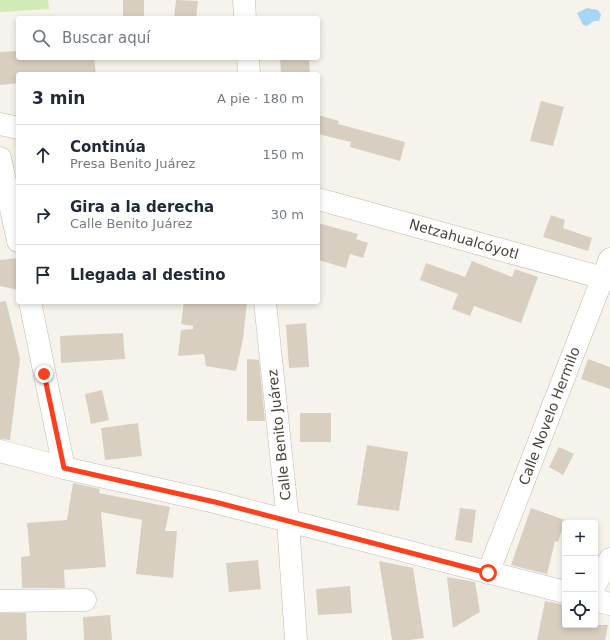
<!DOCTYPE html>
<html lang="es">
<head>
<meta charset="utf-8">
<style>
	body { margin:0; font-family:"DejaVu Sans",sans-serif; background:#f2f2f3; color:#1f2937 }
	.controls { position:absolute; right:12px; bottom:12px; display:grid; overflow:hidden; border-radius:4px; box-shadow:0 2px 6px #0003 }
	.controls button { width:36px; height:36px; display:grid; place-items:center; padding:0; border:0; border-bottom:1px solid #e0e1e3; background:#fff; color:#1f2937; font:20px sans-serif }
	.stop { position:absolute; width:12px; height:12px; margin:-9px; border:3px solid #fc3f1d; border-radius:50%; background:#fff }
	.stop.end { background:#fc3f1d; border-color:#fff; box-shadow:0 1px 4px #0008 }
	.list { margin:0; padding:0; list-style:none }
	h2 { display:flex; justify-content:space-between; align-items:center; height:52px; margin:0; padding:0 16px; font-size:17px }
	h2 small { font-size:13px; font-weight:400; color:#747a83 }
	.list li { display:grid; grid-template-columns:26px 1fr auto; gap:12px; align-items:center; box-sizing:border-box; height:60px; padding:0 16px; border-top:1px solid #e0e1e3 }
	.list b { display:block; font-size:15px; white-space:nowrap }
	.list p { margin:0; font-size:13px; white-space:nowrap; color:#747a83 }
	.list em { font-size:13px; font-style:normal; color:#747a83 }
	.icon { flex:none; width:22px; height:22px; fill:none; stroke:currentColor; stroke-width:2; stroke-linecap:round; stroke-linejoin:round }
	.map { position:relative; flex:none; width:610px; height:640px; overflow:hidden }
	.search { position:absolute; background:#fff; box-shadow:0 2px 6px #0003; left:16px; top:16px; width:304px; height:44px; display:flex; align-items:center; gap:10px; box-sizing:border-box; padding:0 14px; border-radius:4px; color:#747a83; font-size:15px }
	.panel { position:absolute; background:#fff; box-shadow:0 2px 6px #0003; left:16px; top:72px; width:304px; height:232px; border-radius:4px }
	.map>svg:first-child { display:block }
	.green { fill:#d2eab5 }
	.water { fill:#a9d4f2 }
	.building { fill:#d8cfc1 }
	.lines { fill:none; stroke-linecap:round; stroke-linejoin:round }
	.minor-casing { stroke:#c2bbae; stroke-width:23 }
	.minor { stroke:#fff; stroke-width:22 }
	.route { stroke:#fc3f1d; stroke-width:5 }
	.labels { text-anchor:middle; stroke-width:4; stroke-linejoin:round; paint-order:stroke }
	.street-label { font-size:14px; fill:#4b4439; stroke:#fff }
</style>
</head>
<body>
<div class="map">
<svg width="610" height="640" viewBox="0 0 610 640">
	<rect width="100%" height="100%" fill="#f6f3ec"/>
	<!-- green -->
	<path class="green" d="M 0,0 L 48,0 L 49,9 L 0,12 Z"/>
	<!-- water -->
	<path class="water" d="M 587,8 L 598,10 L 601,15 L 599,21 L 594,21 L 587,26 L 583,25 L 577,13 Z"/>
	<!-- building -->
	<path class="building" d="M 123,0 L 144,0 L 144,16 L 123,16 Z
		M 176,0 L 198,1 L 196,18 L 174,18 Z
		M 18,51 L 18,58 L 94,58 L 96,74 L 18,74 L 18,83 L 0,85 L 0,52 Z
		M 280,58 L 309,58 L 310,74 L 281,74 Z
		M 541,101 L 564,107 L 553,146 L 530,141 Z
		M 318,115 L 339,121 L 338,124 L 405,142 L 400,161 L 350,147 L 351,142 L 318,134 Z
		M 551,215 L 565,220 L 563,228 L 592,238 L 588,251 L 543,237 Z
		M 318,223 L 358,234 L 356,239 L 368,243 L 363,258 L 350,254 L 346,268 L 318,260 Z
		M 18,258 L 18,290 L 0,286 L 0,260 Z
		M 472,261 L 512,277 L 515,269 L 538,277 L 521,323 L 474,306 L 470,316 L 452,309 L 458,294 L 420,280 L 426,263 L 465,277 Z
		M 6,301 L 20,359 L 10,440 L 0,439 L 0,302 Z
		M 184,302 L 247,302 L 243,339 L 236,371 L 206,366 L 204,354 L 178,356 L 181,330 L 193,329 L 193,326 L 181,324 Z
		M 306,323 L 309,367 L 289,368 L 286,325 Z
		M 123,333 L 125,359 L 61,363 L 60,336 Z
		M 247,359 L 259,360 L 265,421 L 247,421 Z
		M 588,359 L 610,367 L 610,389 L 581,379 Z
		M 102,390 L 109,420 L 91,424 L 85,394 Z
		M 300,413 L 331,413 L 331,442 L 300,442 Z
		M 138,423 L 142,456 L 105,460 L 101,428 Z
		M 367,445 L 408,452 L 399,511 L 357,505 Z
		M 559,447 L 574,454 L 563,475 L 549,467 Z
		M 73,483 L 100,489 L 99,493 L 170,507 L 165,531 L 177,531 L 173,578 L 136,574 L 142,520 L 101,512 L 106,567 L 64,570 L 65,588 L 22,588 L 21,557 L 30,556 L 27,523 L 67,520 Z
		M 460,508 L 476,510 L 472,543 L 455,540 Z
		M 531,508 L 565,520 L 558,542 L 555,541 L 547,574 L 511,565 Z
		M 258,560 L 261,589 L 229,592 L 226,563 Z
		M 379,561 L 413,568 L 424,638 L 410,640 L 392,640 Z
		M 447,577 L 475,582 L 480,612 L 453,628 Z
		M 350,586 L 352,613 L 318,615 L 316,589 Z
		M 545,601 L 565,605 L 565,625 L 608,625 L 605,640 L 537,640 Z
		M 0,613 L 26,613 L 27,640 L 0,640 Z
		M 110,615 L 112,640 L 84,640 L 83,617 Z"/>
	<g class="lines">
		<defs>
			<path id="minor" d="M 244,0 L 245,18
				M 248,58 L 249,74
				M 0,124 L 18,128
				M 0,158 L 18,241
				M 318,199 L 610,280
				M 30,302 L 64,468
				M 265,302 L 288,521 L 296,640
				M 0,451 L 64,468 L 215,502 L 565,592
				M 488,573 L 610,259
				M 595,585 L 610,559
				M 595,600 L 610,604
				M 0,601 L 85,600"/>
		</defs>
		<!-- minor casing -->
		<use href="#minor" class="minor-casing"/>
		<!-- minor -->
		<use href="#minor" class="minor"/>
	</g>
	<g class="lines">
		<!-- route -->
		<path class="route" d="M 44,374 L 64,468 L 215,502 L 488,573"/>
	</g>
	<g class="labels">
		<!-- street labels -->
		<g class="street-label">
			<text transform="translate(464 239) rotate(16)" y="5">Netzahualcóyotl</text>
			<text transform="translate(549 416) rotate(-69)" y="5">Calle Novelo Hermilo</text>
			<text transform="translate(279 435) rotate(-96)" y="5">Calle Benito Juárez</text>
		</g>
	</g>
</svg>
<div class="controls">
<button>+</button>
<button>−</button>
<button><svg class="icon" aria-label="locate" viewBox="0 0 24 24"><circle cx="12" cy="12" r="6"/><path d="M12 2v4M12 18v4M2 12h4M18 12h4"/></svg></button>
</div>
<div class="stop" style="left:488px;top:573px"></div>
<div class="stop end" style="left:44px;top:374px"></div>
<div class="search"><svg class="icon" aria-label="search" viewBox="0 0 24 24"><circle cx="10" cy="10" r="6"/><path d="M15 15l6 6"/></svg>Buscar aquí</div>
<section class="panel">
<h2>3 min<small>A pie · 180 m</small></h2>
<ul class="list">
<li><svg class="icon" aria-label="ahead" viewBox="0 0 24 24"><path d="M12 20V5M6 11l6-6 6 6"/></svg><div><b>Continúa</b><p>Presa Benito Juárez</p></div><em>150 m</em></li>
<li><svg class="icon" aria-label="right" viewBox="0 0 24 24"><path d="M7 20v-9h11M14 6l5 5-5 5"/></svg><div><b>Gira a la derecha</b><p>Calle Benito Juárez</p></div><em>30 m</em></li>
<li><svg class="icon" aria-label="arrive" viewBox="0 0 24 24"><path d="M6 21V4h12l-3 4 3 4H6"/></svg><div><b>Llegada al destino</b></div></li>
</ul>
</section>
</div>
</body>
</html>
